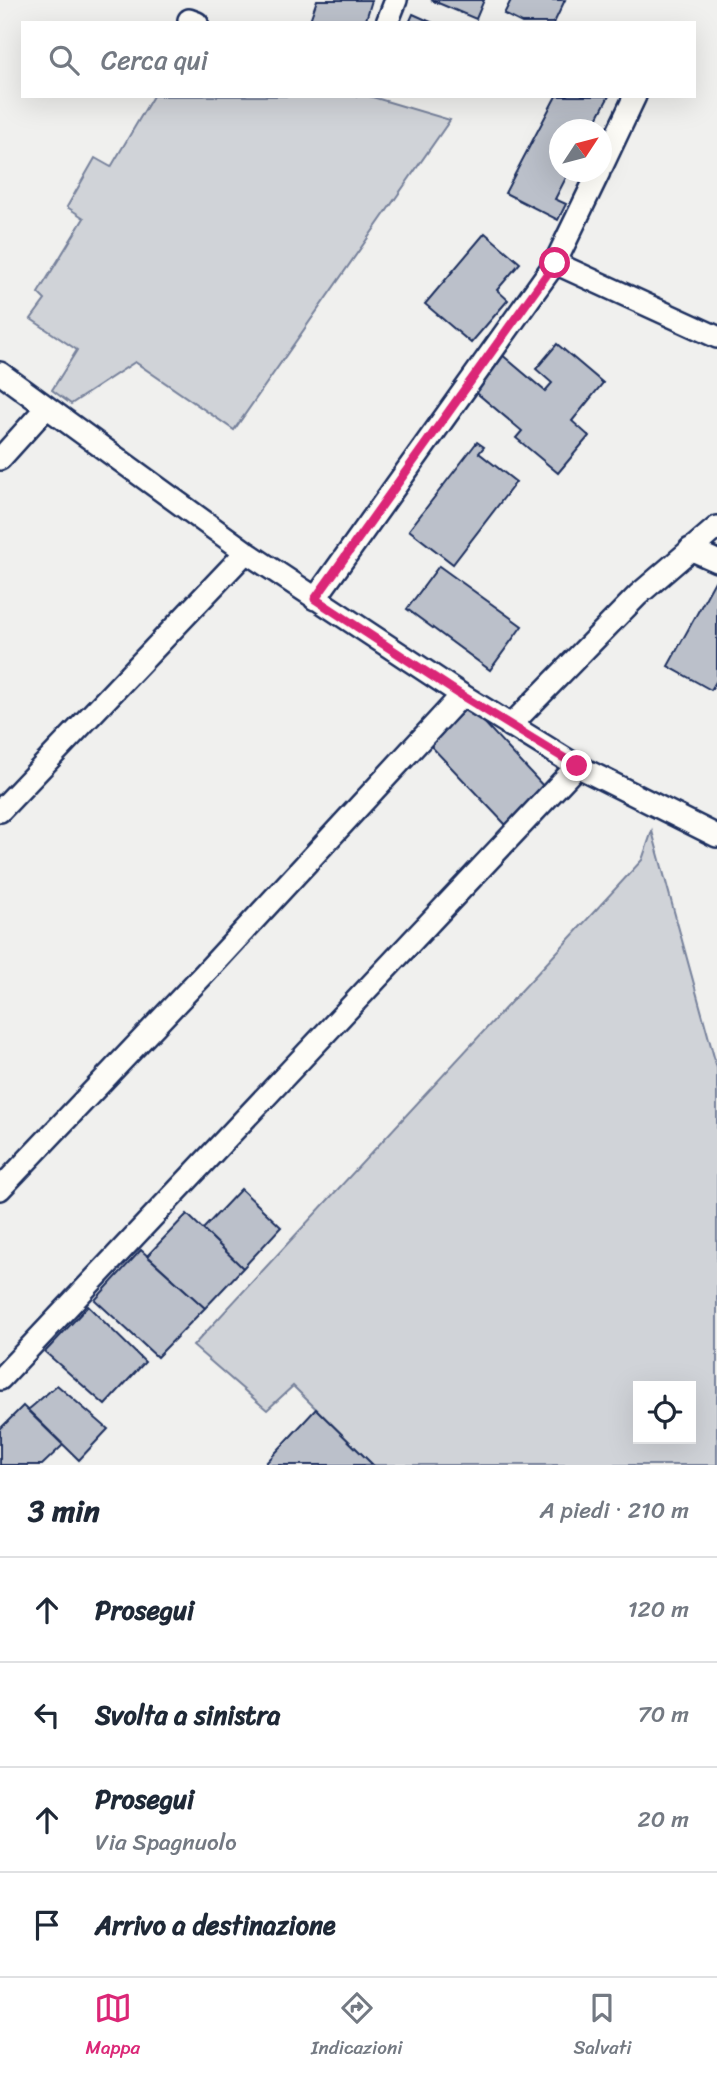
<!DOCTYPE html>
<html lang="it">
<head>
<meta charset="utf-8">
<style>
	body { margin:0; font-family:Sriracha,sans-serif; background:#f2f2f3; color:#1f2937 }
	.controls { position:absolute; right:21px; bottom:21px; display:grid; overflow:hidden; border-radius:0px; box-shadow:0 7px 28px #0002 }
	.controls button { width:63px; height:63px; display:grid; place-items:center; padding:0; border:0; border-bottom:2px solid #e0e1e3; background:#fff; color:#1f2937; font:35px sans-serif }
	.compass { position:absolute; left:549px; top:119px; width:63px; height:63px; border-radius:50%; background:#fff; box-shadow:0 7px 28px #0002; rotate:54deg }
	.stop { position:absolute; width:21px; height:21px; margin:-16px; border:5px solid #db2777; border-radius:50%; background:#fff }
	.stop.end { background:#db2777; border-color:#fff; box-shadow:0 2px 7px #0008 }
	.list { margin:0; padding:0; list-style:none }
	h2 { display:flex; justify-content:space-between; align-items:center; height:91px; margin:0; padding:0 28px; font-size:30px }
	h2 small { font-size:23px; font-weight:400; color:#747a83 }
	.list li { display:grid; grid-template-columns:46px 1fr auto; gap:21px; align-items:center; box-sizing:border-box; height:105px; padding:0 28px; border-top:2px solid #e0e1e3 }
	.list b { display:block; font-size:26px; white-space:nowrap }
	.list p { margin:0; font-size:23px; white-space:nowrap; color:#747a83 }
	.list em { font-size:23px; font-style:normal; color:#747a83 }
	.icon { flex:none; width:38px; height:38px; fill:none; stroke:currentColor; stroke-width:2; stroke-linecap:round; stroke-linejoin:round }
	.map { position:relative; flex:none; width:717px; height:1465px; overflow:hidden }
	.search { position:absolute; background:#fff; box-shadow:0 7px 28px #0002; left:21px; right:21px; top:21px; height:77px; display:flex; align-items:center; gap:18px; box-sizing:border-box; padding:0 24px; border-radius:0px; color:#747a83; font-size:26px }
	.sheet { height:511px; background:#fff }
	nav { display:flex; justify-content:space-around; align-items:center; box-sizing:border-box; height:98px; border-top:2px solid #e0e1e3; background:#fff; font-size:19px; color:#747a83 }
	nav a { display:grid; justify-items:center; gap:4px }
	nav .on { color:#db2777 }
	.map>svg:first-child { display:block }
	.green { fill:#d0d3d8; stroke:#76819b; stroke-width:2; fill-rule:evenodd }
	.building { fill:#bbc0ca; stroke:#1b2f5e; stroke-width:2 }
	.lines { fill:none; stroke-linecap:round; stroke-linejoin:round }
	.street-casing { stroke:#1b2f5e; stroke-width:26 }
	.street { stroke:#fdfcf7; stroke-width:21 }
	.route { stroke:#db2777; stroke-width:9 }
</style>
</head>
<body>
<div class="map">
<svg width="717" height="1465" viewBox="0 0 717 1465">
	<rect width="100%" height="100%" fill="#f0f0ee"/>
	<filter id="ink" filterUnits="userSpaceOnUse"><feTurbulence type="fractalNoise" baseFrequency=".0143" numOctaves="2"/><feDisplacementMap in="SourceGraphic" scale="14" xChannelSelector="R" yChannelSelector="G"/><feConvolveMatrix kernelMatrix="1 2 1 2 8 2 1 2 1" color-interpolation-filters="sRGB"/></filter>
	<g filter="url(#ink)">
		<!-- green -->
		<path class="green" d="M 153,96 L 369,96 L 450,120 L 234,430 L 135,362 L 71,404 L 52,390 L 77,350 L 31,319 L 45,300 L 38,293 L 84,218 L 67,207 L 95,158 L 111,167 Z
			M 652,831 L 717,1068 L 717,1465 L 373,1465 L 293,1386 L 267,1410 L 193,1346 L 642,860 ZM 638,1386 L 691,1386 L 691,1439 L 638,1439 Z"/>
		<!-- building -->
		<path class="building" d="M 317,0 L 372,0 L 365,23 L 309,23 Z
			M 431,0 L 484,0 L 476,19 Z
			M 511,0 L 565,0 L 554,23 L 522,23 L 504,14 Z
			M 413,14 L 433,23 L 409,23 Z
			M 556,96 L 609,96 L 591,130 L 560,130 L 560,172 L 569,172 L 555,199 L 566,204 L 558,220 L 505,193 Z
			M 485,233 L 520,263 L 497,290 L 508,300 L 471,343 L 425,304 Z
			M 557,344 L 603,383 L 572,421 L 589,436 L 558,473 L 516,438 L 522,431 L 472,389 L 501,354 L 545,391 L 552,383 L 536,369 Z
			M 477,442 L 484,447 L 479,453 L 516,482 L 453,564 L 409,530 Z
			M 439,566 L 522,626 L 490,670 L 407,609 Z
			M 715,581 L 717,582 L 717,680 L 711,690 L 668,666 Z
			M 469,706 L 545,788 L 506,825 L 429,744 Z
			M 241,1189 L 281,1227 L 243,1268 L 203,1229 Z
			M 187,1214 L 243,1268 L 205,1308 L 147,1256 Z
			M 141,1250 L 205,1308 L 157,1357 L 95,1300 Z
			M 88,1306 L 145,1362 L 105,1405 L 45,1352 Z
			M 57,1385 L 108,1429 L 79,1460 L 28,1410 Z
			M 23,1406 L 63,1445 L 42,1465 L 0,1465 L 0,1429 Z
			M 316,1409 L 373,1465 L 268,1465 L 266,1463 Z"/>
		<g class="lines">
			<defs>
				<path id="street" d="M 189,20 L 197,23
					M 387,23 L 396,0
					M 602,166 L 635,96
					M 555,263 L 717,337
					M 0,373 L 246,552 L 462,695 L 577,766 L 717,836
					M 0,459 L 46,408
					M 690,549 L 717,561
					M 315,599 L 555,263 L 599,172
					M 510,726 L 638,595 L 717,527
					M 0,811 L 246,552
					M 0,1189 L 205,973 L 462,695
					M 0,1379 L 577,766"/>
			</defs>
			<!-- street casing -->
			<use href="#street" class="street-casing"/>
			<!-- street -->
			<use href="#street" class="street"/>
		</g>
	</g>
	<g class="lines" filter="url(#ink)">
		<!-- route -->
		<path class="route" d="M 555,263 L 315,599 L 461,695 L 577,766"/>
	</g>
</svg>
<div class="controls">
<button><svg class="icon" aria-label="locate" viewBox="0 0 24 24"><circle cx="12" cy="12" r="6"/><path d="M12 2v4M12 18v4M2 12h4M18 12h4"/></svg></button>
</div>
<svg class="compass" viewBox="-18 -18 36 36"><path d="M0-13l5 13h-10z" fill="#e53935"/><path d="M0 13l5-13h-10z" fill="#747a83"/></svg>
<div class="stop" style="left:555px;top:263px"></div>
<div class="stop end" style="left:577px;top:766px"></div>
<div class="search"><svg class="icon" aria-label="search" viewBox="0 0 24 24"><circle cx="10" cy="10" r="6"/><path d="M15 15l6 6"/></svg>Cerca qui</div>
</div>
<section class="sheet">
<h2>3 min<small>A piedi · 210 m</small></h2>
<ul class="list">
<li><svg class="icon" aria-label="ahead" viewBox="0 0 24 24"><path d="M12 20V5M6 11l6-6 6 6"/></svg><div><b>Prosegui</b></div><em>120 m</em></li>
<li><svg class="icon" aria-label="left" viewBox="0 0 24 24"><path d="M17 20v-9H6M10 6l-5 5 5 5"/></svg><div><b>Svolta a sinistra</b></div><em>70 m</em></li>
<li><svg class="icon" aria-label="ahead" viewBox="0 0 24 24"><path d="M12 20V5M6 11l6-6 6 6"/></svg><div><b>Prosegui</b><p>Via Spagnuolo</p></div><em>20 m</em></li>
<li><svg class="icon" aria-label="arrive" viewBox="0 0 24 24"><path d="M6 21V4h12l-3 4 3 4H6"/></svg><div><b>Arrivo a destinazione</b></div></li>
</ul>
</section>
<nav>
<a class="on"><svg class="icon" aria-label="map" viewBox="0 0 24 24"><path d="M3 6l6-2 6 2 6-2v14l-6 2-6-2-6 2zM9 4v14M15 6v14"/></svg>Mappa</a>
<a><svg class="icon" aria-label="directions" viewBox="0 0 24 24"><path d="M12 3l9 9-9 9-9-9zM9 14v-3h6M13 9l2 2-2 2"/></svg>Indicazioni</a>
<a><svg class="icon" aria-label="saved" viewBox="0 0 24 24"><path d="M7 4h10v16l-5-4-5 4z"/></svg>Salvati</a>
</nav>
</body>
</html>
